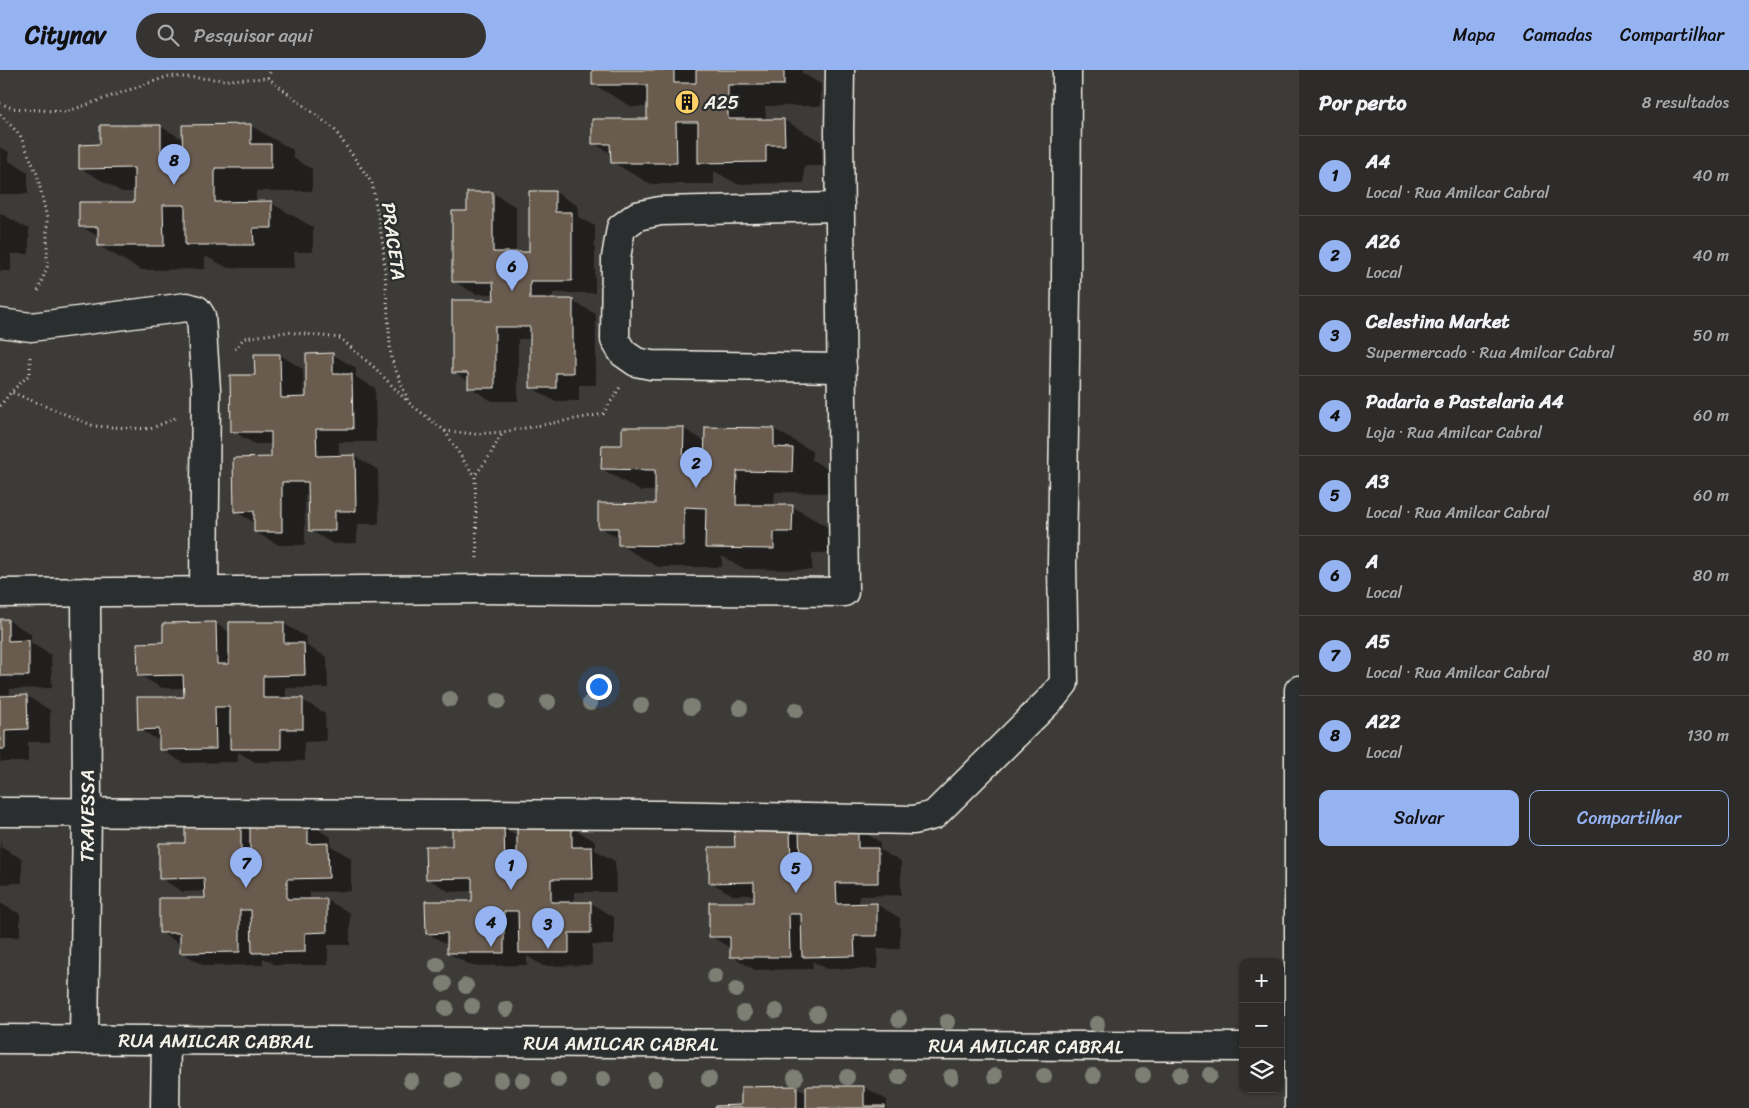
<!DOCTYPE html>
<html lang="pt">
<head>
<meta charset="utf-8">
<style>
	body { margin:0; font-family:Sriracha,sans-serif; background:#363432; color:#f1f3f6 }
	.controls { position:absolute; right:15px; bottom:15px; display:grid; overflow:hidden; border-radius:10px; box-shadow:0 1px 4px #0004 }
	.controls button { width:45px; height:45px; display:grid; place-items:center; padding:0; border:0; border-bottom:1px solid #494847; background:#2e2c2a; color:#f1f3f6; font:25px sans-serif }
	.you { position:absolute; left:598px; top:616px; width:18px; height:18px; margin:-12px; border:4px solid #fff; border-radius:50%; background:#1a73e8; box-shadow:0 0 0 8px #1a73e833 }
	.badge { display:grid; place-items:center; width:32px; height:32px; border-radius:50%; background:#95b2f1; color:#111; font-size:16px; font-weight:700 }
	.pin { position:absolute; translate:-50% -41px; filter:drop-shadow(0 1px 2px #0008) }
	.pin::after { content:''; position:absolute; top:26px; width:18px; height:15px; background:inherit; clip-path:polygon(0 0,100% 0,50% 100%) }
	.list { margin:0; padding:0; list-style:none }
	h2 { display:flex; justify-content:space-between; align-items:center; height:65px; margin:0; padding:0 20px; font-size:21px }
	h2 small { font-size:16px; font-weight:400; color:#a7a7a8 }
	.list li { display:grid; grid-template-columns:32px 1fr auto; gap:15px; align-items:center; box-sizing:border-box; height:80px; padding:0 20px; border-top:1px solid #494847 }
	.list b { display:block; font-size:19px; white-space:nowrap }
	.list p { margin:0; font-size:16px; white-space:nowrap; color:#a7a7a8 }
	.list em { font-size:16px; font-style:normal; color:#a7a7a8 }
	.actions { display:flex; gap:10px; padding:15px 20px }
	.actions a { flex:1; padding:11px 0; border:1px solid #95b2f1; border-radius:10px; text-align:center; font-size:18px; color:#95b2f1 }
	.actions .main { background:#95b2f1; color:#111 }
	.icon { flex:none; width:28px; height:28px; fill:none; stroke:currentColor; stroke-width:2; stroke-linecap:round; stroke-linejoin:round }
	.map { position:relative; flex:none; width:1299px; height:1038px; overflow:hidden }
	header { display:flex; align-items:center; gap:30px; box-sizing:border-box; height:70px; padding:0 25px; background:#95b2f1; color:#111 }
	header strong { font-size:24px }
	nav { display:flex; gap:28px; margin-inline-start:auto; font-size:18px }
	.search { width:350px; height:45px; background:#363432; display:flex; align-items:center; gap:12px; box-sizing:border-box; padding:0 18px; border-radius:28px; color:#a7a7a8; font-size:19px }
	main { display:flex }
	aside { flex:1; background:#2e2c2a }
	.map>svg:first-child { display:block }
	.shadow { fill:#0007 }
	.building { fill:#695c50; stroke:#f4f1e8 }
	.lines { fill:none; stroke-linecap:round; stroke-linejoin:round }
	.minor-casing { stroke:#f4f1e8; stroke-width:31 }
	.path { stroke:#f4f1e8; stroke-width:3; stroke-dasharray:1 4; stroke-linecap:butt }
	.minor { stroke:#2a2d2e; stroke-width:28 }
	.tree { fill:#7d7f74 }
	.labels { text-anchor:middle; stroke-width:4.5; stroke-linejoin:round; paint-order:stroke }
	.poi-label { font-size:19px; fill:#f4f1e8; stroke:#2a2d2e; text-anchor:start }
	.street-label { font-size:19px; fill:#f4f1e8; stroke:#2a2d2e }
</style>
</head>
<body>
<header>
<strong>Citynav</strong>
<div class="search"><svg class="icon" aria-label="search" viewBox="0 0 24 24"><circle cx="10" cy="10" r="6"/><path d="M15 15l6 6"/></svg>Pesquisar aqui</div>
<nav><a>Mapa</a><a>Camadas</a><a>Compartilhar</a></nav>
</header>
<main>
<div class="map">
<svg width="1299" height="1038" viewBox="0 0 1299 1038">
	<rect width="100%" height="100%" fill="#3d3b38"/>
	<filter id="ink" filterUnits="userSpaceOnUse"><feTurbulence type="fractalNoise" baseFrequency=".02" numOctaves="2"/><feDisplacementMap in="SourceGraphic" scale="10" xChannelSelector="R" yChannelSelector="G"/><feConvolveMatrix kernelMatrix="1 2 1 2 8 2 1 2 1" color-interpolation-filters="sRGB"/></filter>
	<g filter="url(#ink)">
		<!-- shadow -->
		<path class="shadow" d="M 594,0 L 802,0 L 802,3 L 821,14 L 821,36 L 765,36 L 766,50 L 784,50 L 822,72 L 822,96 L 804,96 L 804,113 L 737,114 L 714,101 L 714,114 L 650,114 L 612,92 L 612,84 L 593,73 L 648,50 L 648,37 L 632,37 L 594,15 Z
			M 160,56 L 184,70 L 184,56 L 251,56 L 293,80 L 293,88 L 312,99 L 312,121 L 256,121 L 256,133 L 271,133 L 313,157 L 313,182 L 294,182 L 295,198 L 228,198 L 205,186 L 205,199 L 141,200 L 99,176 L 99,167 L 80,156 L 135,133 L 135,122 L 122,122 L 80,98 L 101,75 Z
			M 0,77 L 9,82 L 9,91 L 28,102 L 28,124 L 0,124 Z
			M 530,122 L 555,122 L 578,136 L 578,147 L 595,156 L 595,223 L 553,223 L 553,231 L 572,231 L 596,244 L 596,315 L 579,315 L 579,331 L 554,331 L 531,317 L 531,269 L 518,269 L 518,331 L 492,331 L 469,317 L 469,311 L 453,302 L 495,231 L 495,224 L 476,224 L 453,211 L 469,142 L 469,123 L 493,123 L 516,137 L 516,184 L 530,184 Z
			M 0,143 L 29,159 L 29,184 L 11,184 L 11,201 L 0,201 Z
			M 280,285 L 303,299 L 304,328 L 308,328 L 333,285 L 356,298 L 356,307 L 375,318 L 376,372 L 339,372 L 339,387 L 355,386 L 378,400 L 379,454 L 357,454 L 357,473 L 333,474 L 310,460 L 309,425 L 305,425 L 305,475 L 279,475 L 255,462 L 255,453 L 235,441 L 272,389 L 272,374 L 255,374 L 232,361 L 256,306 Z
			M 683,358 L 706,372 L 774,359 L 812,381 L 812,390 L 831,401 L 830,423 L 775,422 L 774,437 L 793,437 L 831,459 L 830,483 L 812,483 L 812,500 L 745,499 L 722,486 L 722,497 L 658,497 L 620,475 L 620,469 L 599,457 L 657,435 L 657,421 L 640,421 L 602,399 L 624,377 Z
			M 0,550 L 8,550 L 31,564 L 31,573 L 51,585 L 52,618 L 10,619 L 10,627 L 27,626 L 50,640 L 50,672 L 28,672 L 28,692 L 0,692 Z
			M 283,553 L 306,567 L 307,576 L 327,587 L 328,618 L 286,618 L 286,630 L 302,630 L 325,643 L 326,671 L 304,672 L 304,691 L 255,692 L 238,682 L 238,692 L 183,693 L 160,679 L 160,671 L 139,659 L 185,628 L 185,618 L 162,618 L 139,605 L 165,573 L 216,554 L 230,562 Z
			M 240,754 L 251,761 L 308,754 L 331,767 L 331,776 L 351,788 L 351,821 L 310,822 L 310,830 L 327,830 L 350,843 L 350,875 L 328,875 L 328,895 L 276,895 L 263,888 L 263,895 L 205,896 L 182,883 L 182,875 L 160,862 L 206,829 L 206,821 L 183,822 L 160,808 L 186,774 Z
			M 571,757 L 595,771 L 595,780 L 615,791 L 616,822 L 574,822 L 574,833 L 591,833 L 614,847 L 614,875 L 592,875 L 592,895 L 543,896 L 527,886 L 527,895 L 472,896 L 448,883 L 448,875 L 427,863 L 473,832 L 473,821 L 450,822 L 427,808 L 453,777 L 504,758 L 518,766 Z
			M 857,758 L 880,772 L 880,780 L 901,792 L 901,825 L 859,826 L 859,834 L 876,834 L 900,848 L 900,879 L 877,879 L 878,899 L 826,899 L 812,891 L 813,899 L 755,900 L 732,886 L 732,879 L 710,866 L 756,833 L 756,825 L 733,825 L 710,812 L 736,778 L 790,759 L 801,765 Z
			M 0,767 L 1,777 L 22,789 L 22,813 L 0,814 Z
			M 0,833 L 20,844 L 20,867 L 0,867 Z
			M 796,1017 L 807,1023 L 864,1017 L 887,1030 L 887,1038 L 716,1038 L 743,1037 Z"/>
		<!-- building -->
		<path class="building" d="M 592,0 L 674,0 L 674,13 L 696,13 L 696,0 L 784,0 L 784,15 L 728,15 L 728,49 L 784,49 L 785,75 L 766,75 L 766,92 L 698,93 L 698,52 L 676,52 L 677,93 L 611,93 L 610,74 L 592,74 L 592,49 L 647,49 L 647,15 L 592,15 Z
			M 251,54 L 251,74 L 271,74 L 271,98 L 215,98 L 215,132 L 272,131 L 272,158 L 253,158 L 254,175 L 185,175 L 185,135 L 163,135 L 164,176 L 98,176 L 98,157 L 79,157 L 79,132 L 134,132 L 134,98 L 79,99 L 79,75 L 100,74 L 100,55 L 161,55 L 161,96 L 183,96 L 182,55 Z
			M 529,121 L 555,121 L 555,142 L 572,142 L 572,211 L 530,211 L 530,229 L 573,229 L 573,303 L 556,303 L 556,318 L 530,318 L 530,257 L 495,257 L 495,318 L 468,318 L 468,303 L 452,303 L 452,230 L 494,230 L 493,212 L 452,212 L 452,141 L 467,141 L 467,122 L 493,122 L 493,182 L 529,182 Z
			M 333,283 L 333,304 L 352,304 L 353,359 L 316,359 L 317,386 L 355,385 L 356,441 L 335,441 L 335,461 L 309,461 L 308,412 L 282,412 L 282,462 L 254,462 L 254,441 L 234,442 L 233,388 L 271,387 L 271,362 L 231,362 L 230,305 L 255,305 L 254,284 L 280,284 L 281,328 L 306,327 L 306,284 Z
			M 622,357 L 684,357 L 683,398 L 704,399 L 705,357 L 774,358 L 774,377 L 793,378 L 792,402 L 737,401 L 736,435 L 793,435 L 792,462 L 774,462 L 774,479 L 705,478 L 706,438 L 684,437 L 684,476 L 618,475 L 618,458 L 598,458 L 598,433 L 655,434 L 655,400 L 601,399 L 602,375 L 622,375 Z
			M 0,549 L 8,549 L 8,571 L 29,570 L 29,606 L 0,606 Z
			M 216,552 L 217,594 L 229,594 L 229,552 L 284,552 L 284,573 L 304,573 L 305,605 L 263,606 L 263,628 L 303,628 L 303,659 L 281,659 L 281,679 L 230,679 L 230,637 L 215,637 L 216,679 L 159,680 L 159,659 L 138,660 L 137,627 L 184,627 L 183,605 L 138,606 L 137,573 L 163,572 L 163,553 Z
			M 27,625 L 28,659 L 5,660 L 5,679 L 0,679 L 0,626 Z
			M 241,753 L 241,795 L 250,795 L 250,753 L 308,753 L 308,774 L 328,773 L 329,808 L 287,809 L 287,829 L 327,829 L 327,862 L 305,863 L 305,882 L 252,883 L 251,840 L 240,840 L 240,882 L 180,883 L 180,863 L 159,863 L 159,828 L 205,828 L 204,808 L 159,809 L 159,773 L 185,773 L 185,754 Z
			M 504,756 L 505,797 L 517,797 L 517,756 L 572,756 L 572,777 L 592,777 L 593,809 L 551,809 L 551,832 L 591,832 L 591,863 L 569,863 L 569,883 L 519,883 L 518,841 L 504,841 L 504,883 L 447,883 L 447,863 L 426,864 L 425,831 L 472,831 L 472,808 L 426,809 L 425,776 L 452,776 L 452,757 Z
			M 858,757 L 858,778 L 878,778 L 878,813 L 836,813 L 837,834 L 877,833 L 877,866 L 854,866 L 855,886 L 802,887 L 801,844 L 789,844 L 790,887 L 730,887 L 730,867 L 709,867 L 709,832 L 754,832 L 754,812 L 709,813 L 709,777 L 735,777 L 734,758 L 790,758 L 791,799 L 800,799 L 799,758 Z
			M 797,1016 L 797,1038 L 715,1038 L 715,1036 L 741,1035 L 741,1017 Z
			M 806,1016 L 864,1016 L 864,1036 L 885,1036 L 885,1038 L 806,1038 Z"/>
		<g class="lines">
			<defs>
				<g id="minor">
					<path d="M 840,137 L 660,141 L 637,146 L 621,158 L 616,188 L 615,270 L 623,283 L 636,292 L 651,295 L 842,298"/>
					<path d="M 0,253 L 31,257 L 187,237 L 197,240 L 201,246 L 206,320 L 204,520"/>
					<path d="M 0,523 L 478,519 L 844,522 L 839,62 L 840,0"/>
					<path d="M 0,742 L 660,745 L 914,750 L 934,745 L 1053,627 L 1064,613 L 1062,493 L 1066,220 L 1067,0"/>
					<path id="s1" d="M 0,969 L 1243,977"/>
					<path id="s2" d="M 84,970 L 87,742 L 86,522"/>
					<path d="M 165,1038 L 166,970"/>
					<path d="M 1299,1038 L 1299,620"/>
				</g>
			</defs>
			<!-- minor casing -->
			<use href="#minor" class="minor-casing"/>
			<!-- path -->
			<path class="path" d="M 268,8 L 271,0
				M 0,33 L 12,38 L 66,42 L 169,6 L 228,10 L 268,8 L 334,59 L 372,113 L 383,175 L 391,288 L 409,333 L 445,361 L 475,364 L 503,362 L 603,344 L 620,317
				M 0,44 L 20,65 L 37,104 L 47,148 L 47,197 L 37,224
				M 235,279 L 244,268 L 287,262 L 340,268 L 375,298 L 407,331
				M 30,287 L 30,304 L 11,322 L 94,356 L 150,359 L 175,348
				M 0,336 L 11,322
				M 445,361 L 467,396 L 475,405
				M 477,488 L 475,405 L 487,390 L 503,362"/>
			<!-- minor -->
			<use href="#minor" class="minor"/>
		</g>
		<!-- trees -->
		<g class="tree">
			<circle cx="450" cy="629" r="8"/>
			<circle cx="498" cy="631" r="8"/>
			<circle cx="548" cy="632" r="8"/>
			<circle cx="590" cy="633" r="8"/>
			<circle cx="641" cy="635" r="8"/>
			<circle cx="691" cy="637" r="8"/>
			<circle cx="740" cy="638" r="8"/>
			<circle cx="796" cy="640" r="8"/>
			<circle cx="437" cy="895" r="8"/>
			<circle cx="715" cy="906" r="8"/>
			<circle cx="444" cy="914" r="8"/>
			<circle cx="466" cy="916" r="8"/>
			<circle cx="736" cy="920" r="8"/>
			<circle cx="472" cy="936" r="8"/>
			<circle cx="446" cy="938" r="8"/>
			<circle cx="506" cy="939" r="8"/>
			<circle cx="776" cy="941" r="8"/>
			<circle cx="744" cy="943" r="8"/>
			<circle cx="817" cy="944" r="8"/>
			<circle cx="899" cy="949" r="8"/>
			<circle cx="947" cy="952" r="8"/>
			<circle cx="1097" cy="954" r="8"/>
			<circle cx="1143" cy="1005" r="8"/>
			<circle cx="1180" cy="1005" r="8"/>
			<circle cx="1210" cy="1005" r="8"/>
			<circle cx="995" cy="1006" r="8"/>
			<circle cx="1044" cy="1006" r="8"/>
			<circle cx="1093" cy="1006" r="8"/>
			<circle cx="847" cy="1007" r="8"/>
			<circle cx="899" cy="1007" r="8"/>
			<circle cx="951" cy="1007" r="8"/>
			<circle cx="795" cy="1008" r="8"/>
			<circle cx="603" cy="1009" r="8"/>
			<circle cx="655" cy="1009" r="8"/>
			<circle cx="709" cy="1009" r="8"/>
			<circle cx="453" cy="1010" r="8"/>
			<circle cx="501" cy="1010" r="8"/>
			<circle cx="523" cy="1010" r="8"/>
			<circle cx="558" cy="1010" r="8"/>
			<circle cx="411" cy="1011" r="8"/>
		</g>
	</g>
	<!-- icons -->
	<defs>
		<symbol id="building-disc" viewBox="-11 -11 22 22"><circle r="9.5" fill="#ffd166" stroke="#2a2d2e"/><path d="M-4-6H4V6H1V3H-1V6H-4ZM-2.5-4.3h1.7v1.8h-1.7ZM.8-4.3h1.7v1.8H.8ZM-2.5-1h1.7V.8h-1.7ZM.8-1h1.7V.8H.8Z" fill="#111"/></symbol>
	</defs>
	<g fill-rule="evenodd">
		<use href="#building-disc" x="673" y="18" width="28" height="28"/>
	</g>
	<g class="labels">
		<!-- poi labels -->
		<g class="poi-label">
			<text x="704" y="39">A25</text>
		</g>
		<!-- street labels -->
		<g class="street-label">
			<text transform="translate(394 171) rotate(82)" y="7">PRACETA</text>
			<text dy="7" stroke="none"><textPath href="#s2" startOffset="224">TRAVESSA</textPath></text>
			<text dy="7" stroke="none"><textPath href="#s1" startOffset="216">RUA AMILCAR CABRAL</textPath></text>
			<text dy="7" stroke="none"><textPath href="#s1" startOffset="621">RUA AMILCAR CABRAL</textPath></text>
			<text dy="7" stroke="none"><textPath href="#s1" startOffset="1026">RUA AMILCAR CABRAL</textPath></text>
		</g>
	</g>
</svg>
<div class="controls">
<button>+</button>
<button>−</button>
<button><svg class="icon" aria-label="layers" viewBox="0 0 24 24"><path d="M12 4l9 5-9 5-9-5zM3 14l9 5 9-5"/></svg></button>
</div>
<div class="you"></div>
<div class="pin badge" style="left:511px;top:820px">1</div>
<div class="pin badge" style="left:696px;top:418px">2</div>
<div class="pin badge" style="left:548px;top:879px">3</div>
<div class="pin badge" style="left:491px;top:877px">4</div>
<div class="pin badge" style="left:796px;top:823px">5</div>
<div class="pin badge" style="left:512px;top:221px">6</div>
<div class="pin badge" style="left:246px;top:818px">7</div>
<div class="pin badge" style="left:174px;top:115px">8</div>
</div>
<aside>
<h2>Por perto<small>8 resultados</small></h2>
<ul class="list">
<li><span class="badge">1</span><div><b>A4</b><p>Local · Rua Amilcar Cabral</p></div><em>40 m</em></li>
<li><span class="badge">2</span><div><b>A26</b><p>Local</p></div><em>40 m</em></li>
<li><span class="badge">3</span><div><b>Celestina Market</b><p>Supermercado · Rua Amilcar Cabral</p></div><em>50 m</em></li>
<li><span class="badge">4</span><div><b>Padaria e Pastelaria A4</b><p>Loja · Rua Amilcar Cabral</p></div><em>60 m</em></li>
<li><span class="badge">5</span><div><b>A3</b><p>Local · Rua Amilcar Cabral</p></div><em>60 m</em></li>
<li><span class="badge">6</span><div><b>A</b><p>Local</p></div><em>80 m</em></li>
<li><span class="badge">7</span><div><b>A5</b><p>Local · Rua Amilcar Cabral</p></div><em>80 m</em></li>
<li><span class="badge">8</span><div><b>A22</b><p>Local</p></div><em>130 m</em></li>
</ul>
<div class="actions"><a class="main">Salvar</a><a>Compartilhar</a></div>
</aside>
</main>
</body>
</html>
